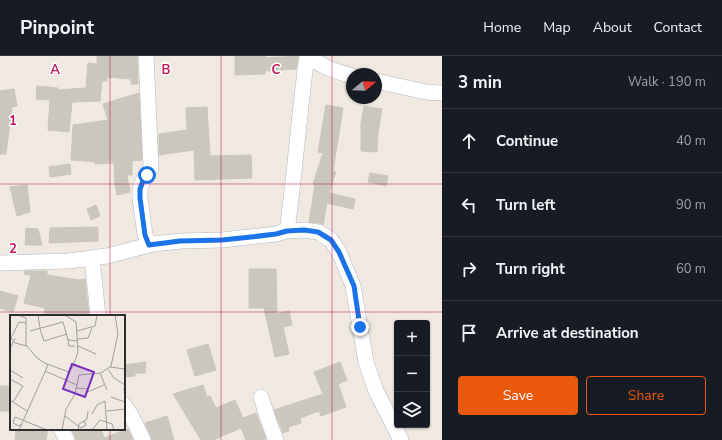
<!DOCTYPE html>
<html lang="en">
<head>
<meta charset="utf-8">
<style>
	body { margin:0; font-family:"Nunito Sans",sans-serif; background:#20242c; color:#f1f3f6 }
	.controls { position:absolute; right:12px; bottom:12px; display:grid; overflow:hidden; border-radius:4px; box-shadow:0 1px 3px #0004 }
	.controls button { width:36px; height:36px; display:grid; place-items:center; padding:0; border:0; border-bottom:1px solid #363941; background:#171b24; color:#f1f3f6; font:20px sans-serif }
	.compass { position:absolute; left:346px; top:12px; width:36px; height:36px; border-radius:50%; background:#171b24; box-shadow:0 1px 3px #0004; rotate:71deg }
	.stop { position:absolute; width:12px; height:12px; margin:-9px; border:3px solid #1a73e8; border-radius:50%; background:#fff }
	.stop.end { background:#1a73e8; border-color:#fff; box-shadow:0 1px 4px #0008 }
	.list { margin:0; padding:0; list-style:none }
	h2 { display:flex; justify-content:space-between; align-items:center; height:52px; margin:0; padding:0 16px; font-size:17px }
	h2 small { font-size:13px; font-weight:400; color:#9ea1a6 }
	.list li { display:grid; grid-template-columns:26px 1fr auto; gap:12px; align-items:center; box-sizing:border-box; height:64px; padding:0 16px; border-top:1px solid #363941 }
	.list b { display:block; font-size:15px; white-space:nowrap }
	.list em { font-size:13px; font-style:normal; color:#9ea1a6 }
	.actions { display:flex; gap:8px; padding:12px 16px }
	.actions a { flex:1; padding:9px 0; border:1px solid #ea580c; border-radius:4px; text-align:center; font-size:14px; color:#ea580c }
	.actions .main { background:#ea580c; color:#fff }
	.icon { flex:none; width:22px; height:22px; fill:none; stroke:currentColor; stroke-width:2; stroke-linecap:round; stroke-linejoin:round }
	.map { position:relative; flex:none; width:442px; height:384px; overflow:hidden }
	header { display:flex; align-items:center; gap:24px; box-sizing:border-box; height:56px; padding:0 20px; background:#171b24; border-bottom:1px solid #363941 }
	header strong { font-size:19px }
	nav { display:flex; gap:22px; margin-inline-start:auto; font-size:14px }
	main { display:flex }
	aside { flex:1; background:#171b24 }
	.map>svg:first-child { display:block }
	.building { fill:#cbc7bf; stroke:#cbc5ba }
	.lines { fill:none; stroke-linecap:round; stroke-linejoin:round }
	.street-casing { stroke:#b4b7c1; stroke-width:16 }
	.street { stroke:#fff; stroke-width:15 }
	.route { stroke:#1a73e8; stroke-width:5 }
	.grid { fill:none; stroke:#c2185b; stroke-width:1; stroke-opacity:0.55 }
	.inset-road { fill:none; stroke:#a29e99; stroke-width:1 }
	.view { fill:#7b2cbf; fill-opacity:0.15; stroke:#7b2cbf; stroke-width:2 }
	.inset-edge { fill:none; stroke:#2e2e2e; stroke-width:2 }
	.grid-label { font-size:13px; text-anchor:middle; font-weight:bold; fill:#c2185b; stroke:#fff; stroke-width:3; stroke-linejoin:round; paint-order:stroke }
</style>
</head>
<body>
<header>
<strong>Pinpoint</strong>
<nav><a>Home</a><a>Map</a><a>About</a><a>Contact</a></nav>
</header>
<main>
<div class="map">
<svg width="442" height="384" viewBox="0 0 442 384">
	<rect width="100%" height="100%" fill="#efe9e1"/>
	<!-- building -->
	<path class="building" d="M 97,0 L 137,0 L 138,28 L 131,28 L 131,23 L 107,21 L 107,25 L 102,25 L 100,45 L 72,46 L 69,76 L 48,74 L 50,44 L 36,43 L 37,30 L 58,32 L 58,34 L 86,32 L 88,7 L 97,8 Z
		M 235,0 L 265,0 L 265,2 L 298,0 L 298,1 L 296,13 L 265,15 L 265,18 L 235,19 Z
		M 14,33 L 17,50 L 12,51 L 6,98 L 0,98 L 0,35 Z
		M 139,37 L 142,104 L 132,105 L 132,119 L 127,119 L 130,136 L 117,139 L 115,129 L 114,107 L 95,108 L 95,106 L 71,104 L 73,69 L 108,64 L 103,48 Z
		M 326,49 L 343,52 L 333,115 L 336,116 L 329,137 L 355,143 L 353,153 L 327,147 L 323,169 L 319,167 L 309,166 L 315,129 L 313,128 L 323,97 L 318,96 Z
		M 364,50 L 382,53 L 378,77 L 377,96 L 361,95 L 361,68 Z
		M 207,51 L 210,100 L 251,99 L 252,122 L 195,124 L 194,94 L 159,99 L 159,78 L 187,74 L 186,52 Z
		M 70,108 L 71,118 L 50,121 L 49,111 Z
		M 370,117 L 388,120 L 386,130 L 368,126 Z
		M 27,129 L 30,156 L 17,160 L 10,131 Z
		M 96,149 L 100,160 L 91,164 L 87,153 Z
		M 98,171 L 98,185 L 49,187 L 50,172 Z
		M 26,172 L 38,173 L 42,189 L 25,189 Z
		M 249,213 L 276,213 L 277,258 L 289,255 L 292,269 L 283,271 L 289,298 L 275,301 L 264,252 L 249,252 Z
		M 25,215 L 47,215 L 47,219 L 79,224 L 85,223 L 89,260 L 44,260 L 45,252 L 24,247 L 31,219 L 24,218 Z
		M 0,235 L 18,240 L 13,256 L 0,252 Z
		M 208,288 L 216,314 L 195,320 L 187,294 Z
		M 146,306 L 145,317 L 135,317 L 135,320 L 124,321 L 124,309 Z
		M 340,306 L 347,324 L 338,328 L 346,351 L 321,360 L 319,355 L 300,362 L 301,367 L 288,371 L 289,375 L 283,377 L 274,354 L 323,338 L 314,316 Z
		M 203,329 L 207,341 L 210,340 L 216,352 L 235,344 L 243,362 L 256,357 L 266,383 L 246,384 L 241,372 L 213,384 L 201,384 L 173,338 Z
		M 0,330 L 11,330 L 11,355 L 0,355 Z
		M 167,360 L 174,384 L 152,384 L 151,380 L 145,367 Z
		M 16,373 L 48,373 L 46,384 L 15,384 Z
		M 71,373 L 101,373 L 104,382 L 128,373 L 133,384 L 76,384 L 75,380 Z"/>
	<g class="lines">
		<defs>
			<path id="street" d="M 146,0 L 151,112 L 143,125 L 140,133 L 140,142 L 145,179 L 149,189
				M 309,0 C 321,11 336,15 352,20
				M 376,25 L 426,36 L 442,37
				M 287,175 C 295,117 299,58 307,0
				M 92,202 L 98,260
				M 0,207 L 32,206 L 69,205 L 107,200 L 153,188 L 181,185 L 222,184 L 276,178 L 287,175 L 304,174 L 318,176 L 331,184 L 339,196 L 353,230 L 360,271 L 366,306 L 376,335 L 401,384
				M 261,341 L 270,369 L 276,384
				M 124,349 L 131,359 L 143,384
				M 61,373 L 67,384"/>
		</defs>
		<!-- street casing -->
		<use href="#street" class="street-casing"/>
		<!-- street -->
		<use href="#street" class="street"/>
	</g>
	<g class="lines">
		<!-- route -->
		<path class="route" d="M 147,119 L 143,125 L 140,133 L 140,142 L 145,179 L 149,189 L 180,185 L 222,184 L 251,181 L 276,178 L 287,175 L 304,174 L 318,176 L 331,184 L 339,196 L 354,230 L 360,271"/>
	</g>
	<!-- grid -->
	<path class="grid" d="M 110,0 L 110,260M 221,0 L 221,384M 332,0 L 332,384M 0,128 L 442,128M 0,256 L 442,256M 110,373 L 110,384"/>
	<!-- overview -->
	<g transform="translate(10 259)">
		<rect width="115" height="115" fill="#efe9e1"/>
		<path class="inset-road" d="M 8,0 L 16,3 L 16,30 L 27,43 L 38,50 L 9,115M 28,0 L 30,13M 16,8 L 9,7 L 1,23 L 5,28 L 17,31M 30,14 L 34,26 L 57,19M 20,16 L 53,7 L 58,25 L 68,26M 67,16 L 85,11 L 87,0M 58,24 L 59,31 L 65,31M 68,24 L 78,23 L 82,13M 68,31 L 86,39M 0,34 L 5,23M 37,49 L 59,57 L 63,51 L 68,37 L 66,7 L 55,0M 100,52 L 115,54M 98,54 L 104,63 L 115,70M 0,55 L 13,63M 35,56 L 67,70M 90,58 L 97,75M 0,64 L 13,71 L 3,87M 66,73 L 79,74M 114,73 L 115,86M 75,78 L 94,70M 101,82 L 115,87M 0,85 L 17,96M 97,96 L 115,94M 82,99 L 87,90 L 95,86 L 97,115M 55,101 L 71,113 L 76,110 L 74,106M 11,109 L 9,111 L 3,108 L 5,102 L 37,115M 52,115 L 56,94 L 65,79 L 69,60 L 91,58 L 101,51 L 108,19 L 105,0M 68,115 L 69,109 L 77,104 L 78,96M 82,115 L 90,105 L 102,109 L 104,115"/>
		<path class="view" d="M 62,49 L 84,57 L 75,82 L 53,74 Z"/>
		<rect width="115" height="115" class="inset-edge"/>
	</g>
	<g class="grid-label">
		<text x="55" y="18">A</text>
		<text x="166" y="18">B</text>
		<text x="276" y="18">C</text>
		<text x="13" y="69">1</text>
		<text x="13" y="197">2</text>
	</g>
</svg>
<div class="controls">
<button>+</button>
<button>−</button>
<button><svg class="icon" aria-label="layers" viewBox="0 0 24 24"><path d="M12 4l9 5-9 5-9-5zM3 14l9 5 9-5"/></svg></button>
</div>
<svg class="compass" viewBox="-18 -18 36 36"><path d="M0-13l5 13h-10z" fill="#e53935"/><path d="M0 13l5-13h-10z" fill="#9ea1a6"/></svg>
<div class="stop" style="left:147px;top:119px"></div>
<div class="stop end" style="left:360px;top:271px"></div>
</div>
<aside>
<h2>3 min<small>Walk · 190 m</small></h2>
<ul class="list">
<li><svg class="icon" aria-label="ahead" viewBox="0 0 24 24"><path d="M12 20V5M6 11l6-6 6 6"/></svg><div><b>Continue</b></div><em>40 m</em></li>
<li><svg class="icon" aria-label="left" viewBox="0 0 24 24"><path d="M17 20v-9H6M10 6l-5 5 5 5"/></svg><div><b>Turn left</b></div><em>90 m</em></li>
<li><svg class="icon" aria-label="right" viewBox="0 0 24 24"><path d="M7 20v-9h11M14 6l5 5-5 5"/></svg><div><b>Turn right</b></div><em>60 m</em></li>
<li><svg class="icon" aria-label="arrive" viewBox="0 0 24 24"><path d="M6 21V4h12l-3 4 3 4H6"/></svg><div><b>Arrive at destination</b></div></li>
</ul>
<div class="actions"><a class="main">Save</a><a>Share</a></div>
</aside>
</main>
</body>
</html>
